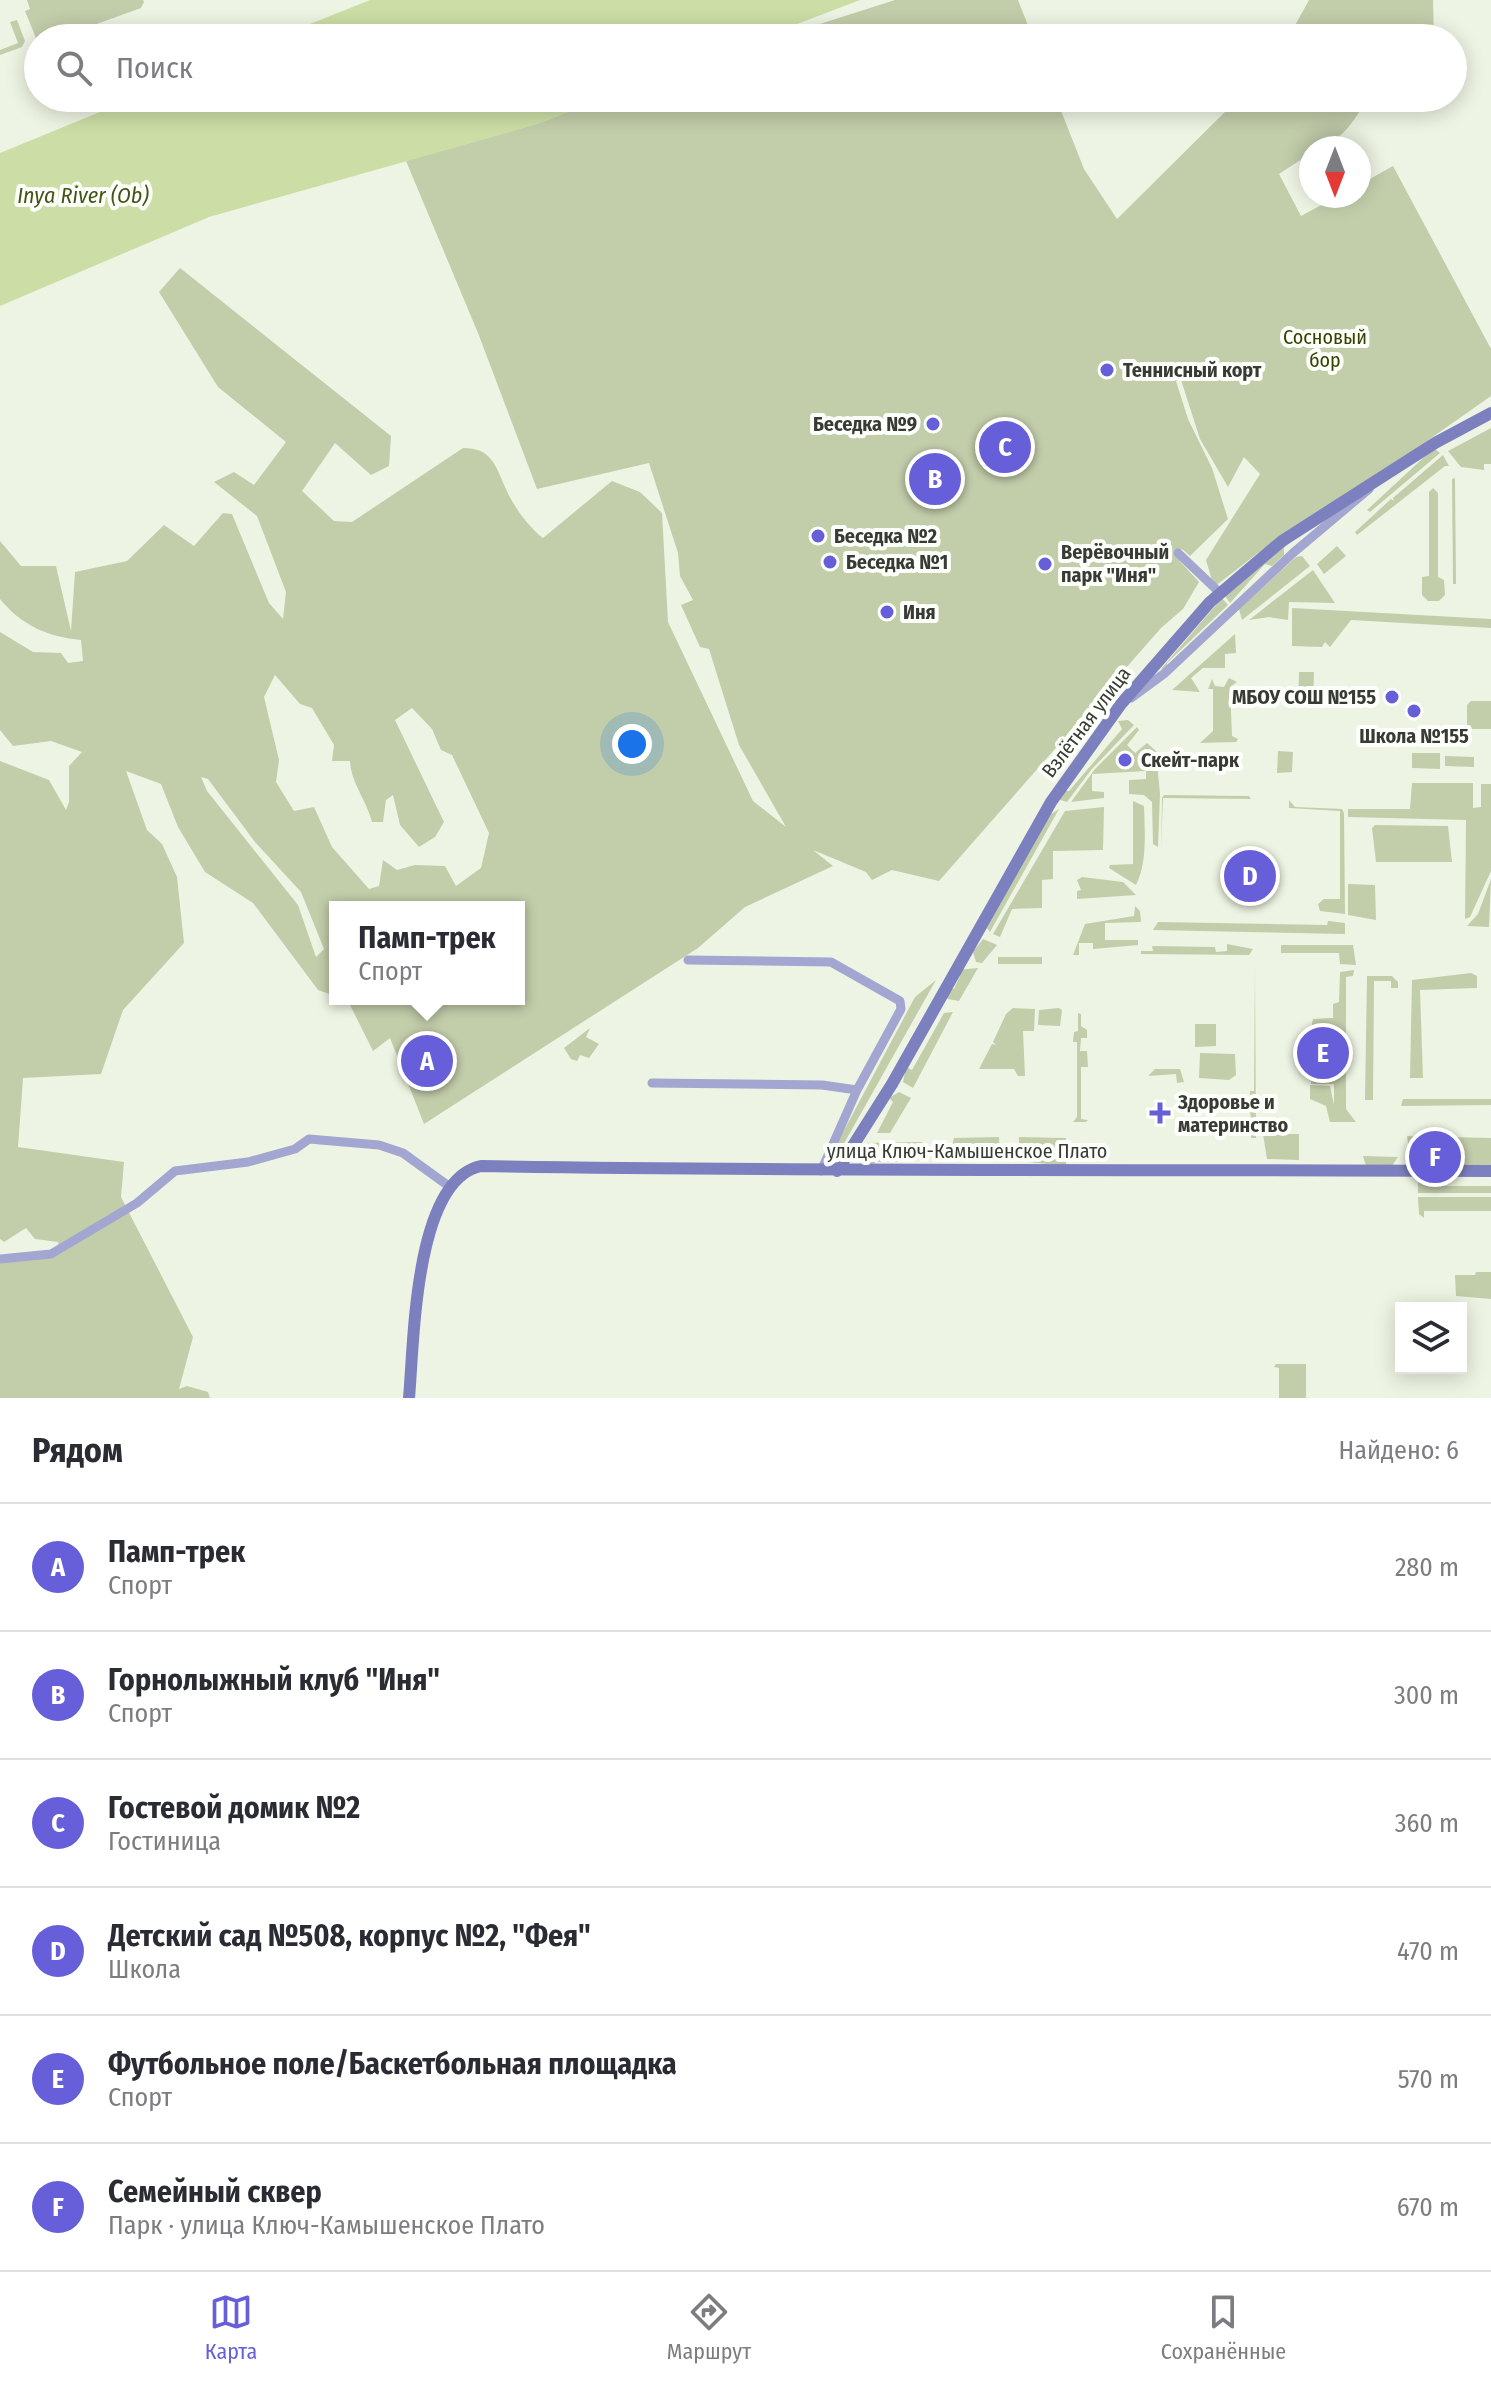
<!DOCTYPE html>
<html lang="ru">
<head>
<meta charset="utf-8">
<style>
	body { margin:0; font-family:"Fira Sans Condensed",sans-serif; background:#f2f2f3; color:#2b2b33 }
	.controls { position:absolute; right:24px; bottom:24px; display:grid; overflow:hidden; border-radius:0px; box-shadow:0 4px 20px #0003 }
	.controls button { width:72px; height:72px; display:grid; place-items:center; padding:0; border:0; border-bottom:2px solid #e1e1e2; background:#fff; color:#2b2b33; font:40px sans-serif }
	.compass { position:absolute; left:1299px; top:136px; width:72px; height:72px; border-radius:50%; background:#fff; box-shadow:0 4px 20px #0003; rotate:180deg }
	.you { position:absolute; left:632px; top:744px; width:28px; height:28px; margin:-20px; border:6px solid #fff; border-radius:50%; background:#1a73e8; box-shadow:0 0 0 12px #1a73e833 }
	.badge { display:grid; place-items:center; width:52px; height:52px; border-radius:50%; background:#665fd9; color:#fff; font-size:26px; font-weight:700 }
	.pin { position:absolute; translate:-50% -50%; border:4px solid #fff; box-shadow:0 2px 8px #0006 }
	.popup { position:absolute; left:329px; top:901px; width:196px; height:104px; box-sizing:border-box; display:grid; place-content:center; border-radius:0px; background:#fff; filter:drop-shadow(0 2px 6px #0005); font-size:26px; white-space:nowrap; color:#7c7c81 }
	.popup b { font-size:30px; color:#2b2b33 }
	.popup::after { content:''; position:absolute; left:50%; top:100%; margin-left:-16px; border:16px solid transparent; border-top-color:#fff }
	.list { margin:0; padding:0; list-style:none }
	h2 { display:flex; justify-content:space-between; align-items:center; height:104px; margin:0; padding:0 32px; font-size:34px }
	h2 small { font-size:26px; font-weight:400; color:#7c7c81 }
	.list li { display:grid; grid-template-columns:52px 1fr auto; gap:24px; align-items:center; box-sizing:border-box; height:128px; padding:0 32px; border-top:2px solid #e1e1e2 }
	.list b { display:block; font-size:30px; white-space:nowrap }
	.list p { margin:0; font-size:26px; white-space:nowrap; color:#7c7c81 }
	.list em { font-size:26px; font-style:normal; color:#7c7c81 }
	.icon { flex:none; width:44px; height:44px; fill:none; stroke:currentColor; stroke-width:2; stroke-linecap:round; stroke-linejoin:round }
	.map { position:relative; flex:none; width:1491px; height:1398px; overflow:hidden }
	.search { position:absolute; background:#fff; box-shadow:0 4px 20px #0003; left:24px; right:24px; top:24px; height:88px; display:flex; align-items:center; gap:20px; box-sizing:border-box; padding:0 28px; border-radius:44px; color:#7c7c81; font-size:30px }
	.sheet { height:872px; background:#fff }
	nav { display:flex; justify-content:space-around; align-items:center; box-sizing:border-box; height:112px; border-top:2px solid #e1e1e2; background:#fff; font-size:22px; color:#7c7c81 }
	nav a { display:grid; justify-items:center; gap:4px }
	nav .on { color:#665fd9 }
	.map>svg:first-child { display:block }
	.green { fill:#c2cdaa; fill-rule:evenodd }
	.water { fill:#ccdea6 }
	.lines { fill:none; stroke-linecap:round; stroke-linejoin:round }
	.street { stroke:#a2a6d0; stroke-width:9 }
	.secondary { stroke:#7d80be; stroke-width:12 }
	.poi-dot { fill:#665fd9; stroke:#fdfffb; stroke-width:3 }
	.labels { text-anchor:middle; stroke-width:8; stroke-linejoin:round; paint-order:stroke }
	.park-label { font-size:20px; fill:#344202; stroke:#fdfffb }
	.poi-label { font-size:20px; font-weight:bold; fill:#383a34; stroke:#fdfffb; text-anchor:start }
	.street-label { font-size:20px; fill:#383a34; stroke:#fdfffb }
	.water-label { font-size:22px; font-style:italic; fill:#445317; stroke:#fdfffb }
</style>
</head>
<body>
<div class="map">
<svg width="1491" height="1398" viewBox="0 0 1491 1398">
	<rect width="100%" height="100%" fill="#eef4e3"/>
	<!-- green -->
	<path class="green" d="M 27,0 L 143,0 L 144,2 L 141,8 L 58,38 L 38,38 L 38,43 L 25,11 L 30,9 Z
		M 895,0 L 1018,0 L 1033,38 L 776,38 Z
		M 1309,0 L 1433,0 L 1434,38 L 1288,38 Z
		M 17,20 L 25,41 L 22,47 L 0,55 L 0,50 L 18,43 L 10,22 Z
		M 596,98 L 1056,98 L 1084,169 L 1117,219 L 1239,98 L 1367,98 C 1356,119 1338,148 1311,148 L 1311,153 L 1279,174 L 1301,216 L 1338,196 L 1359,196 L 1359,185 L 1393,166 L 1491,349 L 1491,396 L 1340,502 L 1275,540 L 1214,587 L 1206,560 L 1260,474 L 1244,457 L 1228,487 L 1200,439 L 1181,380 L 1176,381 L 1188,419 L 1212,468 L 1228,519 L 1190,556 L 1182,549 L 1174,555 L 1199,582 L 1183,609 L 1161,628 L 939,881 L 892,870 L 872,880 L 866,872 L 813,850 L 833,866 L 745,907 L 698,948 L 424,1124 L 390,1038 L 373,1051 L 348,1001 L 343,999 L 519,999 L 519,907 L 335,907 L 335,996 L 318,990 L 253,903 L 205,872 L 178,827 L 161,784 L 126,771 L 147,830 L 162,844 L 177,877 L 184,943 L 123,1010 L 101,1074 L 23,1078 L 18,1147 L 124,1162 L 121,1197 L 193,1337 L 179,1389 L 187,1386 L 208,1392 L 210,1398 L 0,1398 L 0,1260 L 60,1253 L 58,1242 L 35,1239 L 26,1228 L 4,1242 L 0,1239 L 0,761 L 49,780 L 66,810 L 69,802 L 69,766 L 82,752 L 51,741 L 13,746 L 0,730 L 0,632 L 33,652 L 61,653 L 68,663 L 83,661 L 81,640 C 48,637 21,625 0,599 L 0,541 L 21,566 L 56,566 L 71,631 L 75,572 L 127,561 L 164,525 L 194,546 L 223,513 L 232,514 L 269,603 L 283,619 L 286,592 L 257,516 L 214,482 L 234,472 L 254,485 L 286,442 L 218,387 L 159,292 L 180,268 L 391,436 L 389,466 L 371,475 L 335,443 L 302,491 L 334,521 L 352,522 L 463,448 C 491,448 495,464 505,487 C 512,504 528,527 543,538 L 612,481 L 640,492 L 662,513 L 668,622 L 753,801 L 786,827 L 739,745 L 709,649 L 700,647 L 681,605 L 693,600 L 680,576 L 678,553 L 649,463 L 537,489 L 478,333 L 406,161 ZM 275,675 L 300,704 L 312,708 L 334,745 L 332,761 L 350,761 C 351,783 366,799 372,822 L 383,822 L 386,800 L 393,795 L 400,825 L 419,847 L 435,837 L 444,822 L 395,720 L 412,708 L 432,729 L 441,750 L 452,755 L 489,833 L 481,868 L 456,886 L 445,866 L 415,865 L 397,870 L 383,860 L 379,886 L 369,889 L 332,847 L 314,807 L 294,811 L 276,782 L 279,760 L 264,697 ZM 201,777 L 208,779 L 255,842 L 301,892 L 324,949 L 316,957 L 298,905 L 207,791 Z
		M 1491,428 L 1491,464 L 1484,464 L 1484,470 L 1461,467 L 1448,451 Z
		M 1434,448 L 1440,453 L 1370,512 L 1367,510 Z
		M 1443,455 L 1449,466 L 1445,466 L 1357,535 L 1355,532 L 1391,499 L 1394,501 L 1393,498 Z
		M 1455,478 L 1456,584 L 1453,584 L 1452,479 Z
		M 1433,488 L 1438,493 L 1438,577 L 1444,580 L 1445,595 L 1439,601 L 1428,601 L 1422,595 L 1422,577 L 1429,576 L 1429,492 Z
		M 1318,518 L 1284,548 L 1284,555 L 1272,566 L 1265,564 L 1230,603 L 1225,596 Z
		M 1337,546 L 1346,556 L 1324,574 L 1317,564 Z
		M 1302,556 L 1310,566 L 1242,620 L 1239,609 L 1296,557 Z
		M 1313,570 L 1335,603 L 1289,602 L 1288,620 L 1269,617 L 1249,620 Z
		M 1222,598 L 1228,605 L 1167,663 L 1168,670 L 1161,669 Z
		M 1292,608 L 1491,619 L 1491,628 L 1351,620 L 1330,647 L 1325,642 L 1322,647 L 1292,646 Z
		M 1235,634 L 1236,653 L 1225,654 L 1225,668 L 1203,668 L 1191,678 L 1200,692 L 1172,690 Z
		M 1299,672 L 1314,672 L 1313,706 L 1298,706 Z
		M 1229,678 L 1237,682 L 1230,687 L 1232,736 L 1238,739 L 1236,742 L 1200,743 L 1213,731 L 1213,689 L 1208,689 L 1212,679 L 1215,686 L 1224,687 Z
		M 1471,701 L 1491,701 L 1491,729 L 1467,729 L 1467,705 Z
		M 1128,720 L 1134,725 L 1091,770 L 1067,802 L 1057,799 L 1061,790 L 1069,791 L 1122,729 L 1118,721 Z
		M 1137,727 L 1139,730 L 1127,745 L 1135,753 L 1147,743 L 1156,751 L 1160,794 L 1158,847 L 1153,844 L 1152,802 L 1144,795 L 1129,794 L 1129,780 L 1146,779 L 1146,771 L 1092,774 L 1092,791 L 1104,792 L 1104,798 L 1071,802 L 1095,769 Z
		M 1278,751 L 1293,752 L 1292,772 L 1277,773 Z
		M 1412,753 L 1440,753 L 1440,769 L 1412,768 Z
		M 1445,756 L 1474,757 L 1474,767 L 1445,766 Z
		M 1412,783 L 1473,783 L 1473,808 L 1481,807 L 1481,784 L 1491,784 L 1491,871 L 1470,917 L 1465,919 L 1466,820 L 1348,817 L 1348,809 L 1410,809 Z
		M 1164,795 L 1249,796 L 1251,799 L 1163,798 L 1161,849 L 1162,798 Z
		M 1289,800 L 1295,807 L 1342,809 L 1344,813 L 1345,914 L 1320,911 L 1318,904 L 1324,899 L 1340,899 L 1340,811 L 1289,808 Z
		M 1133,801 L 1144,806 C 1145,833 1147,864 1136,885 L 1109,868 L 1110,865 L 1133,864 Z
		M 1104,807 L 1103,850 L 1053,851 L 1053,879 L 1042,880 L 1042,908 L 1012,909 L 1000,937 L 993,934 L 1065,811 Z
		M 1059,809 L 990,932 L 987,928 L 1048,816 Z
		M 1375,825 L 1448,826 L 1452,862 L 1376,862 L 1372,828 Z
		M 1082,877 L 1123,882 L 1136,895 L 1077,899 L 1077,891 L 1081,890 L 1077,880 Z
		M 1491,879 L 1489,927 L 1467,926 L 1478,914 Z
		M 1348,884 L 1375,885 L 1376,920 L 1348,915 Z
		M 1135,906 L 1140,911 L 1141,922 L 1105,923 L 1105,940 L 1138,940 L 1138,945 L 1093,949 L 1093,943 L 1079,943 L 1079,955 L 1073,955 L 1085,924 L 1134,916 Z
		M 1328,921 L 1345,923 L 1345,934 L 1153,930 L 1158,922 L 1327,925 Z
		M 983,939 L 997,945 L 982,963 L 976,962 L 973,952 Z
		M 1227,944 L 1253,949 L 1249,955 L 1141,954 L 1141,951 L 1153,951 L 1152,946 L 1215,947 L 1216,952 L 1227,951 Z
		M 1281,945 L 1353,945 L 1356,965 L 1340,964 L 1339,953 L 1281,953 Z
		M 998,957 L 1042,957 L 1042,964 L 998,964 Z
		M 1255,966 L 1256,1138 L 1251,1138 L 1250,1091 L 1254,1091 Z
		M 978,968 L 959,1001 L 948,999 L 944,994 L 947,987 L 954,989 L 960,976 L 957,970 Z
		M 1354,970 L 1353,976 L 1346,977 L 1346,1109 L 1356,1122 L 1330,1122 L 1326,1106 L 1310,1099 L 1310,1085 L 1330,1086 L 1334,1105 L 1334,1084 L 1311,1084 L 1312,1023 L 1313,1019 L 1333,1018 L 1333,1004 L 1339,1002 L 1340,972 Z
		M 1471,973 L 1477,976 L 1477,988 L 1420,990 L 1423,1078 L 1410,1078 L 1412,980 Z
		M 1367,976 L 1392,976 L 1398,982 L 1398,988 L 1391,988 L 1391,981 L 1374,981 L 1373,1100 L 1365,1100 Z
		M 936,980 L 842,1147 L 832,1153 L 915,997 Z
		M 1013,1008 L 1035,1009 L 1034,1031 L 1023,1031 L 1025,1076 L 1018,1076 L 1014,1069 L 979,1069 L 992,1044 L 996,1045 L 993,1042 L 1006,1014 Z
		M 1059,1008 L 1062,1010 L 1060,1026 L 1038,1025 L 1039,1010 Z
		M 953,1012 L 913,1088 L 903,1082 L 906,1067 L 912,1070 L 944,1013 Z
		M 1078,1013 L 1081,1014 L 1081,1026 L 1087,1030 L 1087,1038 L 1081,1038 L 1080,1051 L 1087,1051 L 1088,1067 L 1081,1067 L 1081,1119 L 1088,1120 L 1086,1122 L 1073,1122 L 1077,1117 L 1077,1042 L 1073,1042 L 1074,1032 L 1078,1031 Z
		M 1195,1024 L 1216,1024 L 1216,1046 L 1195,1047 Z
		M 590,1028 L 586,1037 L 599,1044 L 589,1058 L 580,1055 L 577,1061 L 571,1059 L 564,1048 Z
		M 1200,1053 L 1235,1054 L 1236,1075 L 1229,1080 L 1199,1078 Z
		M 1155,1069 L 1180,1069 L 1184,1082 L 1177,1083 L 1176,1074 L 1148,1076 Z
		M 899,1092 L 911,1098 L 890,1133 L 877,1133 L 893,1102 L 889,1098 Z
		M 1403,1099 L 1491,1099 L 1491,1105 L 1401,1106 Z
		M 1263,1134 L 1299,1134 L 1299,1160 L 1267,1159 Z
		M 1407,1136 L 1491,1138 L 1491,1165 L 1411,1165 Z
		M 999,1137 L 1000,1161 L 959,1160 L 950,1153 L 954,1138 Z
		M 1019,1137 L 1066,1138 L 1066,1166 L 1019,1161 Z
		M 921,1142 L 927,1145 L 927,1150 L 902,1152 L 900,1162 L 876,1162 L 870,1166 L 859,1157 L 862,1143 Z
		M 1363,1156 L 1398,1157 L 1392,1166 L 1366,1166 Z
		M 1423,1177 L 1427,1186 L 1491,1186 L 1491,1193 L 1418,1193 L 1418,1181 Z
		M 1418,1197 L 1491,1197 L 1491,1211 L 1424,1211 L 1424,1218 L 1419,1214 Z
		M 1476,1272 L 1491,1272 L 1491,1299 L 1456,1296 L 1455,1275 L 1475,1275 Z
		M 1276,1364 L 1306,1364 L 1306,1398 L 1279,1398 L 1279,1368 L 1274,1367 Z"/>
	<!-- water -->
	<path class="water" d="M 370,0 L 860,0 L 761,38 L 275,38 Z
		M 134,98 L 605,98 L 538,124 L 209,217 L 0,306 L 0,153 Z"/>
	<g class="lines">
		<!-- street -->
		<path class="street" d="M 1178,553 L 1219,592
			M 1131,698 L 1165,673 L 1293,553 L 1369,489
			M 688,960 L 831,962 L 900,1001 L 901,1009 L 857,1090 L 821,1171
			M 652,1083 L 822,1085 L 857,1090
			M 0,1259 L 51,1254 L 137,1203 L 175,1171 L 248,1162 L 295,1149 L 309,1139 L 379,1145 L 403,1153 L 450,1187"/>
		<!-- secondary -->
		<path class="secondary" d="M 837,1171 L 892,1084 L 1051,802 L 1121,704 L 1210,602 L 1282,541 L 1435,443 L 1491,413
			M 409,1398 C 414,1343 414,1180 481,1166 C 818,1172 1154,1169 1491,1171"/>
	</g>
	<!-- markers -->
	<g class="poi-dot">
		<circle cx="1107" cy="370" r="8"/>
		<circle cx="933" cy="424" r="8"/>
		<circle cx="818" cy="536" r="8"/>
		<circle cx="830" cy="562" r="8"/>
		<circle cx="1045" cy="564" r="8"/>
		<circle cx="887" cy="612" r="8"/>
		<circle cx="1392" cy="697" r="8"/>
		<circle cx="1414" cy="711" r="8"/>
		<circle cx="1125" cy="760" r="8"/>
		<path d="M1156 1101h8v8h8v8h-8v8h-8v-8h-8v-8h8z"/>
	</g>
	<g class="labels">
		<!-- park labels -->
		<g class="park-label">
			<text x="1325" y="344">Сосновый<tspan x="1325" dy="23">бор</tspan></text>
		</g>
		<!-- poi labels -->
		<g class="poi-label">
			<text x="1123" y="377">Теннисный корт</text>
			<text x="917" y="431" text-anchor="end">Беседка №9</text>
			<text x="834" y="543">Беседка №2</text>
			<text x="1061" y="559">Верёвочный<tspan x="1061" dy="23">парк "Иня"</tspan></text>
			<text x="846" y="569">Беседка №1</text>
			<text x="903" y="619">Иня</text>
			<text x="1376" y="704" text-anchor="end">МБОУ СОШ №155</text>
			<text x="1414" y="743" text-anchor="middle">Школа №155</text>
			<text x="1141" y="767">Скейт-парк</text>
			<text x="1178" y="1109">Здоровье и<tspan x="1178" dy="23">материнство</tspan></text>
		</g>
		<!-- street labels -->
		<g class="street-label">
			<text transform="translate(1086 722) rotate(-53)" y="7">Взлётная улица</text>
			<text x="967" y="1158">улица Ключ-Камышенское Плато</text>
		</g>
		<!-- water labels -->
		<g class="water-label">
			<text x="83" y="203">Inya River (Ob)</text>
		</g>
	</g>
</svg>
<div class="controls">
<button><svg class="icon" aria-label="layers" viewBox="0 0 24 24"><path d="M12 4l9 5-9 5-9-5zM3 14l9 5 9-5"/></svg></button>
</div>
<svg class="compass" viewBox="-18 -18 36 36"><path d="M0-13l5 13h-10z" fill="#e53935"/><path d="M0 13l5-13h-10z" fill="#7c7c81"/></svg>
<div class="you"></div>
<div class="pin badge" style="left:427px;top:1061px">A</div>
<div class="popup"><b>Памп-трек</b>Спорт</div>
<div class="pin badge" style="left:935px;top:479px">B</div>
<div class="pin badge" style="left:1005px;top:447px">C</div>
<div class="pin badge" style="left:1250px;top:876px">D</div>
<div class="pin badge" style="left:1323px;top:1053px">E</div>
<div class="pin badge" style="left:1435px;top:1157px">F</div>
<div class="search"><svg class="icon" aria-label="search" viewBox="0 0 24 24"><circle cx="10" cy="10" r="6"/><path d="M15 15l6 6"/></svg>Поиск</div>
</div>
<section class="sheet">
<h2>Рядом<small>Найдено: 6</small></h2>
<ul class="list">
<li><span class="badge">A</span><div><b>Памп-трек</b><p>Спорт</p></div><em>280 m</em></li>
<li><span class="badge">B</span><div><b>Горнолыжный клуб &quot;Иня&quot;</b><p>Спорт</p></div><em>300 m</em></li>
<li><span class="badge">C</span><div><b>Гостевой домик №2</b><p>Гостиница</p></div><em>360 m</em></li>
<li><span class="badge">D</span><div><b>Детский сад №508, корпус №2, &quot;Фея&quot;</b><p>Школа</p></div><em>470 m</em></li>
<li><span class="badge">E</span><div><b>Футбольное поле/Баскетбольная площадка</b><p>Спорт</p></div><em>570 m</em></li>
<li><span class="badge">F</span><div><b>Семейный сквер</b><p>Парк · улица Ключ-Камышенское Плато</p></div><em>670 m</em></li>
</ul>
</section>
<nav>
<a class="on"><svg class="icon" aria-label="map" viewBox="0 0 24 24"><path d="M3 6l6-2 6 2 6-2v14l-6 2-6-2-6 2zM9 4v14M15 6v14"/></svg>Карта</a>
<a><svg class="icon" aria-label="directions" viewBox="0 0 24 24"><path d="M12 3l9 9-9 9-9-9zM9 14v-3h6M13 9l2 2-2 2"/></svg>Маршрут</a>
<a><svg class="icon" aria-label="saved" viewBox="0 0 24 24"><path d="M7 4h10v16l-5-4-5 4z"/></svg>Сохранённые</a>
</nav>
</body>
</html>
